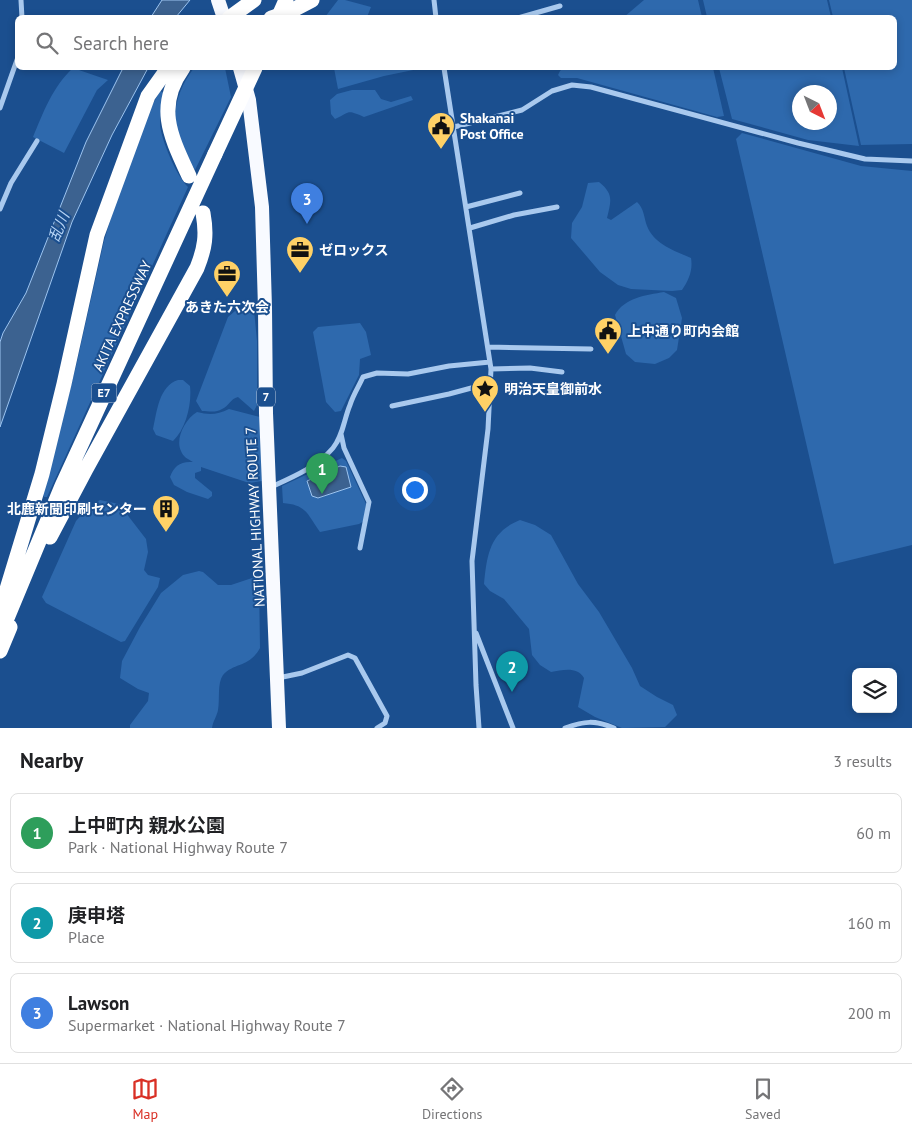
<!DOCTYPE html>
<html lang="en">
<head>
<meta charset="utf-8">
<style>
	body { margin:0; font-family:"PT Sans","Noto Sans JP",sans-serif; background:#f2f2f2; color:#202124 }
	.controls { position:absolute; right:15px; bottom:15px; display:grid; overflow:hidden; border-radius:8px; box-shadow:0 2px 8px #0003 }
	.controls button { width:45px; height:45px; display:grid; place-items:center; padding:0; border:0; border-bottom:1px solid #e0e0e0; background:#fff; color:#202124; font:25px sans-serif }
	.compass { position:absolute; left:792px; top:85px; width:45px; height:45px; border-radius:50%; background:#fff; box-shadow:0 2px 8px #0003; rotate:138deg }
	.you { position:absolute; left:414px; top:489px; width:18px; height:18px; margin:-12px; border:4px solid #fff; border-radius:50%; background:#1a73e8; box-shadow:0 0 0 8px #1a73e833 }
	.badge { display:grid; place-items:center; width:32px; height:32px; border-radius:50%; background:#d93025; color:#fff; font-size:16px; font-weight:700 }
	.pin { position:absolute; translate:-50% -41px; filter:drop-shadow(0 1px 2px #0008) }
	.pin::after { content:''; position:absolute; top:26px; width:18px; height:15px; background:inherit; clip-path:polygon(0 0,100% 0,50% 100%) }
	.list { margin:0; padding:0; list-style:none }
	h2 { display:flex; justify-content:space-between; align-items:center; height:65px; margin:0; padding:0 20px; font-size:21px }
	h2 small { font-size:16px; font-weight:400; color:#757577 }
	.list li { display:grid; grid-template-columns:32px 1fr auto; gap:15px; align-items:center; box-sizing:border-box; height:80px; margin:0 10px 10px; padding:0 10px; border:1px solid #e0e0e0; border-radius:8px }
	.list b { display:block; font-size:19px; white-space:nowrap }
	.list p { margin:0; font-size:16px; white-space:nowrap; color:#757577 }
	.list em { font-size:16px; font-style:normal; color:#757577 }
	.icon { flex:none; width:28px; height:28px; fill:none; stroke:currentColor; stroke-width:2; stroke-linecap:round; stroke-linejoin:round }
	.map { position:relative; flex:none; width:912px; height:728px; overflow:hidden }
	.search { position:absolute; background:#fff; box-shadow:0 2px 8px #0003; left:15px; right:15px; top:15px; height:55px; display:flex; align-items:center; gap:12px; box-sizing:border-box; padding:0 18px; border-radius:8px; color:#757577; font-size:19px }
	.sheet { height:335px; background:#fff }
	nav { display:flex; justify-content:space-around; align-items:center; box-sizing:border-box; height:70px; border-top:1px solid #e0e0e0; background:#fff; font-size:14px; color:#757577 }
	nav a { display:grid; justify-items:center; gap:2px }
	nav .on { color:#d93025 }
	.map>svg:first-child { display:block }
	.green { fill:#2e69ad; fill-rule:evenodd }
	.water { fill:#3c6290; stroke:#9cc4f0 }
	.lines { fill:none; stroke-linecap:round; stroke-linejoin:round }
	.minor { stroke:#a9c9ee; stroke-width:5 }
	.trunk { stroke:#f8faff; stroke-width:14 }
	.motorway { stroke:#fff; stroke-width:15 }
	.motorway-bridge { stroke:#fff; stroke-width:15 }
	.labels { text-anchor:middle; stroke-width:4; stroke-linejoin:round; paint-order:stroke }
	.shield { fill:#1b4f8f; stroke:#bbcadd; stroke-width:1 }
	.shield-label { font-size:12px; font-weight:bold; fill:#fff }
	.poi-label { font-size:14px; font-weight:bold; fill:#fff; stroke:#1b4f8f; text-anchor:start }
	.street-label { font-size:14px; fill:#fff; stroke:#1b4f8f }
	.water-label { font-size:15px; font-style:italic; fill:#b5d3f5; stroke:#1b4f8f }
</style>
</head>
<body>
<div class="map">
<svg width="912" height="728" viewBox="0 0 912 728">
	<rect width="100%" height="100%" fill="#1b4f8f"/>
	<!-- green -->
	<path class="green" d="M 338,0 L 345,0 L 371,7 L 367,17 L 325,17 Z
		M 644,0 L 698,0 L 702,17 L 624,17 Z
		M 703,0 L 827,0 L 831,17 L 707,17 Z
		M 829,0 L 912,0 L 912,144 L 861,145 L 844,68 L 894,68 L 894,18 L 833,17 Z
		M 73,68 L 108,80 L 97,90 L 64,153 L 33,137 C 43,113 53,86 73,68 Z
		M 194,68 L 225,68 L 231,97 L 195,170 C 189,160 182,149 178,138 C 170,113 179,87 194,68 Z
		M 334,68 L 423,68 L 384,76 L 338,89 Z
		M 563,68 L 713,68 L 724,116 L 717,117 L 577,78 L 561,78 L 558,75 L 560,71 Z
		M 719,68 L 842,68 L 859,146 L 808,140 L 732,119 ZM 800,92 L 830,92 L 830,122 L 800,122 Z
		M 352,90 L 375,90 L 381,99 L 391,102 L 411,96 L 413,100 L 364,117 C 346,109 351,112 335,119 L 331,114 L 330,100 L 337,94 Z
		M 160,91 L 164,93 C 162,103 160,114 160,124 C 161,140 177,177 188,187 L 47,497 L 44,497 L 43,494 L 76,366 L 104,241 L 120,188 L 149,111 Z
		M 742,133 L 861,166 L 912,171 L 912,545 L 834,564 L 736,139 Z
		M 599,182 C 614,194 611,201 607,218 L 611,220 L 637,202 C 644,208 644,218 647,226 C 654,244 675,251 691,258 C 693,270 689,280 682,290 L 672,291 L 631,289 L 618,285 L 600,272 L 571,238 L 572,223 L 582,207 L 588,183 Z
		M 664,292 L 676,298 L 682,318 L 677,350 L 669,358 L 655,364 L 635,362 L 626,354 L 615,315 C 624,298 646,295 664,292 Z
		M 254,310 L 257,341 L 257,405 L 254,411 L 238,397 C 230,399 229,406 222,409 C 216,413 208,411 202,411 L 196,401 L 228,317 L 235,311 Z
		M 360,323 L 366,332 L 371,355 L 360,359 L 359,375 L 341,411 L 335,412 L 326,402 L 313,332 L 318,327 Z
		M 178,380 L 183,380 L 190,386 C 192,404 186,429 173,441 L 156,435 L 153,429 C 157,411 159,386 178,380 Z
		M 229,409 L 260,417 L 262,481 L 249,483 L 201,467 L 201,471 L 195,473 L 195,478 L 212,492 L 212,496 L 208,499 L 187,492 L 174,485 L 170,477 C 174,466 180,461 193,462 C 188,459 183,457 181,451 C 175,439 185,419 197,412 C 209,415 217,415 229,409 Z
		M 342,458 L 346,461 L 366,504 L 364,521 L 359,524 L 320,532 C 307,514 307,505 283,503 L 282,486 Z
		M 100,500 L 119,504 L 146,539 L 148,552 L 144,570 L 148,575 L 160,578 L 158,587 L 125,641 L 121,642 L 46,603 L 42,597 L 76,521 L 89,507 Z
		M 520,520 L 535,525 L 551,535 L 578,584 L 599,612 L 632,668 L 640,686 L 657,697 L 673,705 L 677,715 L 665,727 L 622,728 L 595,717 L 578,707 L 584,678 C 577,666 563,670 551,672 L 540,665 L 532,655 L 529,629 L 504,599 L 490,591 L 484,584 C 487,554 490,532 520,520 Z
		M 199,571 L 203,572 L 218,585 L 231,585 L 255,577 L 259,581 L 260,648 C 249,668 235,662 223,675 C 217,683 220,700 218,710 C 217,716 213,721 212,728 L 130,728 L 130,725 L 148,701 L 149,693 L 138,689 L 120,678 L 122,661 L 140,627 L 161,593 L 183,575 Z"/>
	<!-- water -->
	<path class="water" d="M 162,0 L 190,0 L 176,17 L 151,17 Z
		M 123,68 L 148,68 L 112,135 L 72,222 L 0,427 L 0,342 L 3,333 L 26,293 L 86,142 Z
		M 340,466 L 346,467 L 351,487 L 318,498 L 312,496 L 307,481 Z"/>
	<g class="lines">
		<!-- minor -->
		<path class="minor" d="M 21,0 L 22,18
			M 434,0 L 436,18
			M 518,18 L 560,6
			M 444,68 L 491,369 L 488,429 L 472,561 L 476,685 L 479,728
			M 0,108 L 18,57
			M 454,127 L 522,110 L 552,91 L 572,85 L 591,87 L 798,143 L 865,159 L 912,161
			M 466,207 L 520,193
			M 0,209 L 11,183 L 37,141
			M 470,228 L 514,215 L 557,207
			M 488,347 L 591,349
			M 491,369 L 530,368 L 562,372
			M 392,406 L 449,394 L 490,383
			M 341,434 L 344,448 L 369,502 L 360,548
			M 271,487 C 293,477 317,467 333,448 C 343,436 344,419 350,405 C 353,395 359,386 363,377 L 377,373 L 408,374 L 449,366 L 490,362
			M 476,633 L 513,728
			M 278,678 L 302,673 L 348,655 L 355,658 L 387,716 L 385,723 L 377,728
			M 565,728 C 585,721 594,720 614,728"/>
		<!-- trunk -->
		<path class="trunk" d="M 218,0 L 224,18
			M 240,68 L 249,100 L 262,207 L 265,308 L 266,413 L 279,728"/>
		<!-- motorway -->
		<path class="motorway" d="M 229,18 L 254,0
			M 271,18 L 289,12 L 312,0
			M 183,68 C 155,107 171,137 189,176
			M 50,537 L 86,469 L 197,268 C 205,248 207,235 203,213
			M 0,612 L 42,474 L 64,384 L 97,235 L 148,96 L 168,68
			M 0,635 L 62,486 L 215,154
			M 0,651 L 10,627"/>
		<!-- motorway-bridge -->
		<path class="motorway-bridge" d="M 278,18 L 286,0
			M 215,154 L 255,68"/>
	</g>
	<!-- icons -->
	<defs>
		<symbol id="civic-pin" viewBox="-11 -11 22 30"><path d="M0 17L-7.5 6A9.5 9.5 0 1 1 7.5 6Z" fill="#ffd166" stroke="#1b4f8f"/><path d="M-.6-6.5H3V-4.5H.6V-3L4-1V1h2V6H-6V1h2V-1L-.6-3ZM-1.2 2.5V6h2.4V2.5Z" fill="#111"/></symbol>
		<symbol id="office-pin" viewBox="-11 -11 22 30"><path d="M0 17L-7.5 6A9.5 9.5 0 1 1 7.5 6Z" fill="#ffd166" stroke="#1b4f8f"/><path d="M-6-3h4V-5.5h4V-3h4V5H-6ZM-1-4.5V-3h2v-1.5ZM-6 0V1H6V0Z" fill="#111"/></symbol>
		<symbol id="sight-pin" viewBox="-11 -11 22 30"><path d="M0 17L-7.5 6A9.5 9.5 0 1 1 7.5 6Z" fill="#ffd166" stroke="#1b4f8f"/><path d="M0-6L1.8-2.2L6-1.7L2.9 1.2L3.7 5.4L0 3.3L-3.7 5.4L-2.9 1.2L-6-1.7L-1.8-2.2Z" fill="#111"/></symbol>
		<symbol id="building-pin" viewBox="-11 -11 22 30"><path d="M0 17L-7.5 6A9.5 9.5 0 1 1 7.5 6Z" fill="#ffd166" stroke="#1b4f8f"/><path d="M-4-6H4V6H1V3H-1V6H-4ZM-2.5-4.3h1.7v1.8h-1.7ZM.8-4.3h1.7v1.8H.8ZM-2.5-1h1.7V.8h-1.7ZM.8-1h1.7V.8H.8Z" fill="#111"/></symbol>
	</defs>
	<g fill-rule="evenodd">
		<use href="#civic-pin" x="425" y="110" width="32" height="43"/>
		<use href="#office-pin" x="284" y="234" width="32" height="43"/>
		<use href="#office-pin" x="211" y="258" width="32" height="43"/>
		<use href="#civic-pin" x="592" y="315" width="32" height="43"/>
		<use href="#sight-pin" x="469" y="373" width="32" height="43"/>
		<use href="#building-pin" x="150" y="493" width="32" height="43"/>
	</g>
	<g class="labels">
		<!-- shield labels -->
		<g class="shield">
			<rect x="91.5" y="383.5" width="25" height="19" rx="4"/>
			<rect x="257" y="387.5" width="18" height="19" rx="4"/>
		</g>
		<g class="shield-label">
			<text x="104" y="397">E7</text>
			<text x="266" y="401">7</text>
		</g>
		<!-- poi labels -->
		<g class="poi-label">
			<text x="460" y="123">Shakanai<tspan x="460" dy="16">Post Office</tspan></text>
			<text x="319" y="255">ゼロックス</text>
			<text x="227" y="312" text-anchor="middle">あきた六次会</text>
			<text x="627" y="336">上中通り町内会館</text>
			<text x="504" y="394">明治天皇御前水</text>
			<text x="147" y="514" text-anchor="end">北鹿新聞印刷センター</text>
		</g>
		<!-- street labels -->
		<g class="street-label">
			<text transform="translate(122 316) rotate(-65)" y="5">AKITA EXPRESSWAY</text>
			<text transform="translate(255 517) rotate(-93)" y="5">NATIONAL HIGHWAY ROUTE 7</text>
		</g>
		<!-- water labels -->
		<g class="water-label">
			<text transform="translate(59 227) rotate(-68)" y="5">乱川</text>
		</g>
	</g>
</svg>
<div class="controls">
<button><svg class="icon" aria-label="layers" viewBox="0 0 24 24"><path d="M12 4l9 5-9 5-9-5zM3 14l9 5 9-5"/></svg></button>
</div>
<svg class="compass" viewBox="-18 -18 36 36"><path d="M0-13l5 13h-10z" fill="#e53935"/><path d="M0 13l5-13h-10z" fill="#757577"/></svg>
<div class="you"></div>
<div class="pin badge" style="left:322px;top:494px;background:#2e9e5b">1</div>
<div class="pin badge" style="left:512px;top:692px;background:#0f9aa8">2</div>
<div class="pin badge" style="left:307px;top:224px;background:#3f7fe0">3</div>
<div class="search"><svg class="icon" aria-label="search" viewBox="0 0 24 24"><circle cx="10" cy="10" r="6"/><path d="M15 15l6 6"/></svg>Search here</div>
</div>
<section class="sheet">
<h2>Nearby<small>3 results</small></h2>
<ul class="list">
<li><span class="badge" style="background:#2e9e5b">1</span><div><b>上中町内 親水公園</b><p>Park · National Highway Route 7</p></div><em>60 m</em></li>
<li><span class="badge" style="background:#0f9aa8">2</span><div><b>庚申塔</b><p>Place</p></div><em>160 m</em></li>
<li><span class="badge" style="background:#3f7fe0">3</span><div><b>Lawson</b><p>Supermarket · National Highway Route 7</p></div><em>200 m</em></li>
</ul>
</section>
<nav>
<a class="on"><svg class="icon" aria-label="map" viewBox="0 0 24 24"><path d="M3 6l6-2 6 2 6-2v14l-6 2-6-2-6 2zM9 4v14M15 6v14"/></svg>Map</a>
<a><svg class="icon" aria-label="directions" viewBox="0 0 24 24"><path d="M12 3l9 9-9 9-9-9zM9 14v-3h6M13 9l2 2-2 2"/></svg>Directions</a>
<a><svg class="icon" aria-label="saved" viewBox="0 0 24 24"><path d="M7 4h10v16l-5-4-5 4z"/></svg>Saved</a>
</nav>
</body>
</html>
